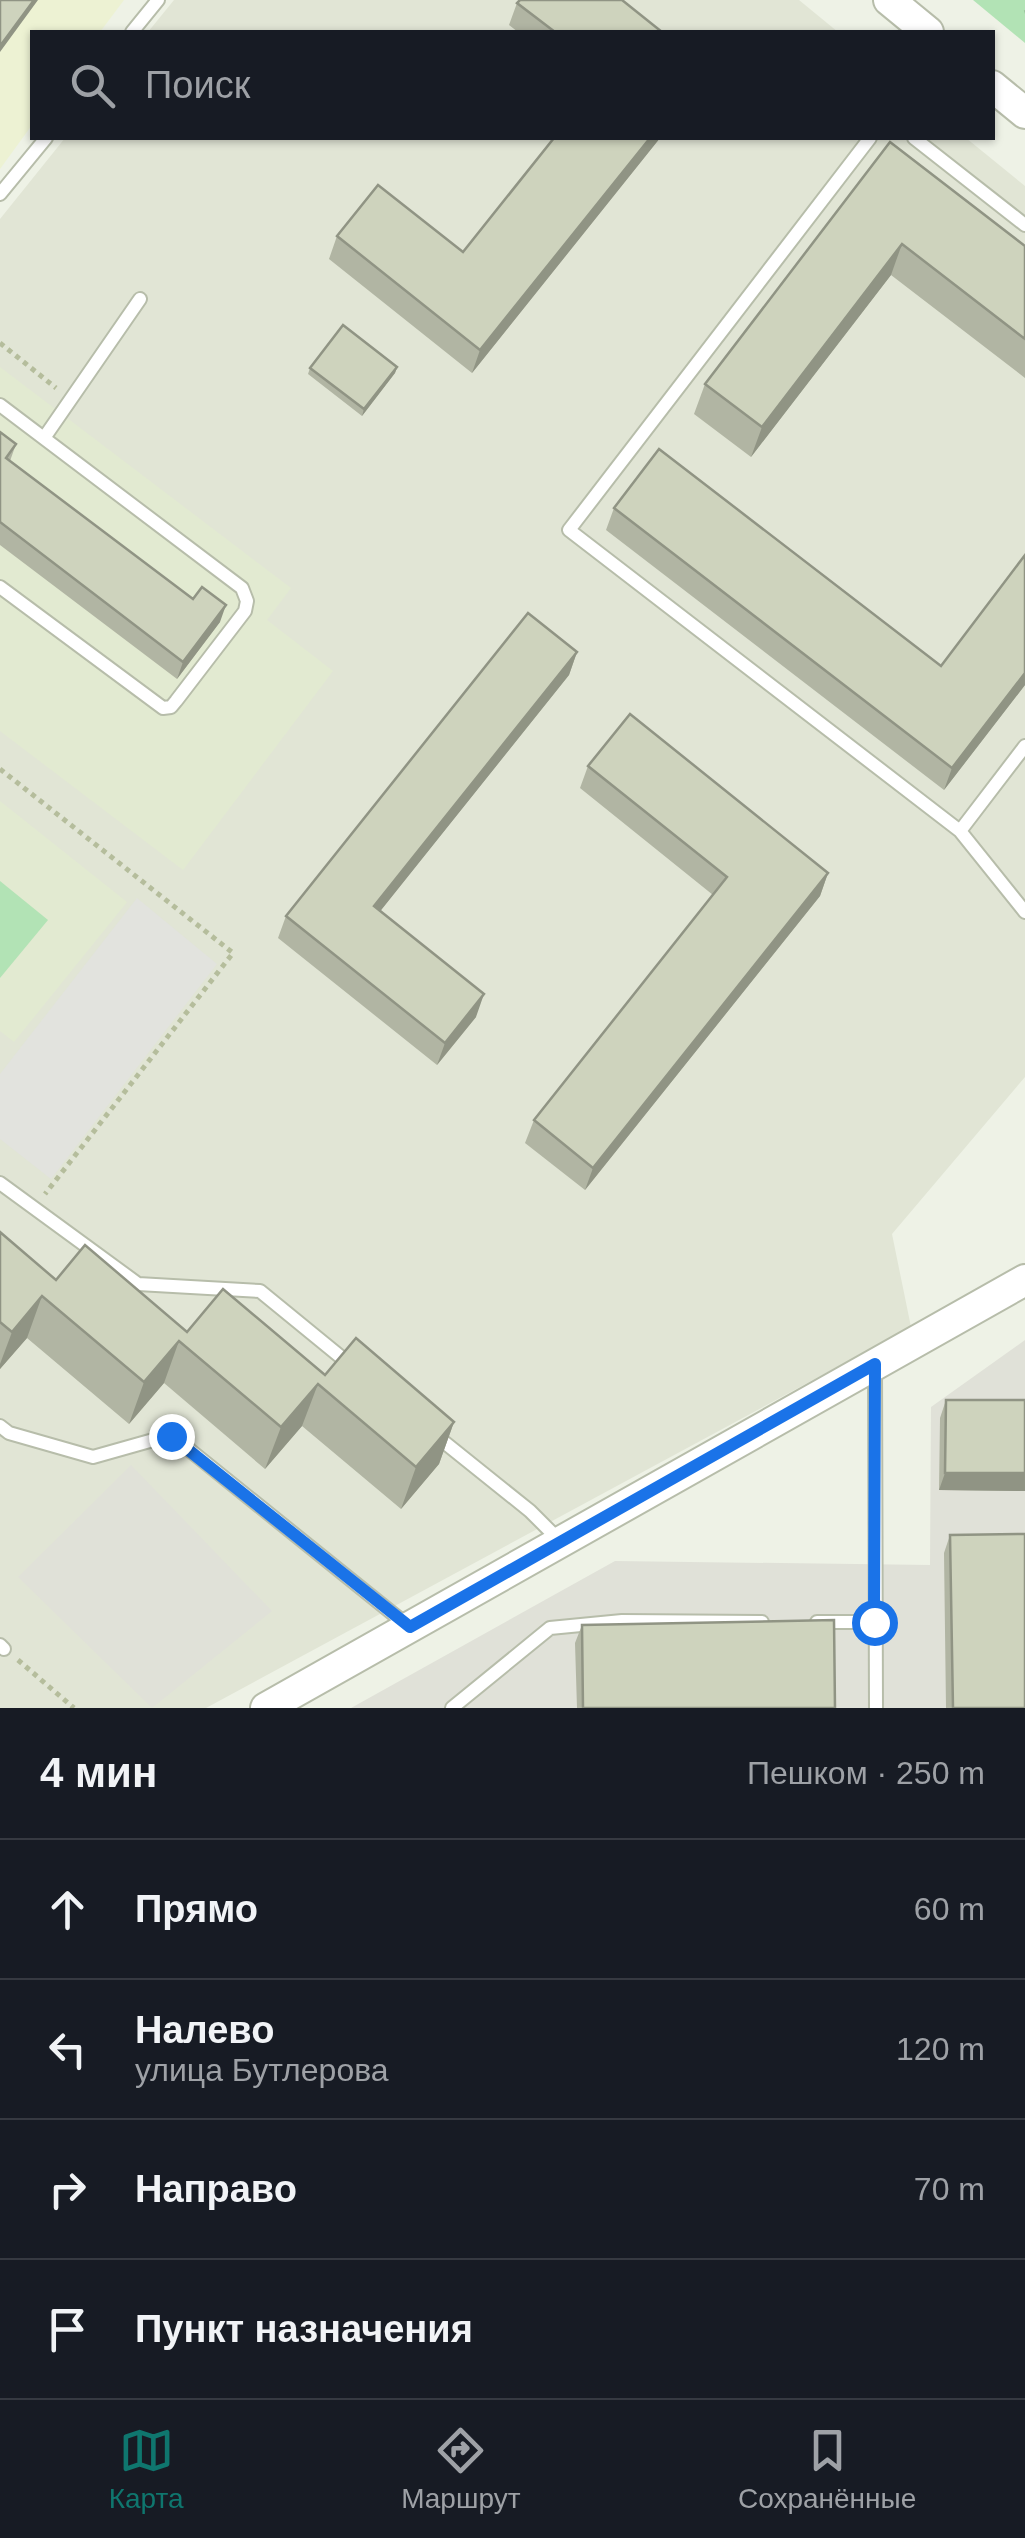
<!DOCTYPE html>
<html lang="ru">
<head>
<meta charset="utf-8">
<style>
	body { margin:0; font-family:Arial,sans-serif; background:#242831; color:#f1f3f6 }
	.stop { position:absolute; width:30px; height:30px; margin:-22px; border:8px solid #1a73e8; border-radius:50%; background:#fff }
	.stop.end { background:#1a73e8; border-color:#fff; box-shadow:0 2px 10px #0008 }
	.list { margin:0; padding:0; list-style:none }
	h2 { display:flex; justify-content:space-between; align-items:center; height:130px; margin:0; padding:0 40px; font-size:42px }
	h2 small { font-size:32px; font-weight:400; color:#9ea1a6 }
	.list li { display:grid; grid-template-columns:65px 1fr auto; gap:30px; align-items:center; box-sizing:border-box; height:140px; padding:0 40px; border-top:2px solid #363941 }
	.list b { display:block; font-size:38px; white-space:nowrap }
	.list p { margin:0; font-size:32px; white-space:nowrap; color:#9ea1a6 }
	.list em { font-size:32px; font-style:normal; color:#9ea1a6 }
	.icon { flex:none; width:55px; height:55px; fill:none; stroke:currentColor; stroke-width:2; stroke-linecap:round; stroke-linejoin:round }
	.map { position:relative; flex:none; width:1025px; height:1708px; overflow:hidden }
	.search { position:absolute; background:#171b24; box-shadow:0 2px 8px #0004; left:30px; right:30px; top:30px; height:110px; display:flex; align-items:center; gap:25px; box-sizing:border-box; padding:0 35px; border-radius:0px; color:#9ea1a6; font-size:38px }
	.sheet { height:690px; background:#171b24 }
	nav { display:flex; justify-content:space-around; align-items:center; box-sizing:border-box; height:140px; border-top:2px solid #363941; background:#171b24; font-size:28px; color:#9ea1a6 }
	nav a { display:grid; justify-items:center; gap:5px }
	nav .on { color:#0f766e }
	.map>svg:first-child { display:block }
	.residential { fill:#e1e5d5 }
	.commercial { fill:#edf2d3 }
	.industrial { fill:#e0e1d8 }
	.education { fill:#e2ead1 }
	.grass { fill:url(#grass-tufts) }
	.pitch { fill:#b2e3b5 }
	.parking { fill:#e2e3de }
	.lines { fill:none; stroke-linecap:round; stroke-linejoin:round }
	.service-casing { stroke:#b7bdaa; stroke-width:16 }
	.tertiary-casing { stroke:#b7bdaa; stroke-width:34 }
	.path { stroke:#b5bd9c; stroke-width:5; stroke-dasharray:5 5; stroke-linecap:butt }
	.service { stroke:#fff; stroke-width:12 }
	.tertiary { stroke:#fff; stroke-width:30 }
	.wall { fill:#b1b5a3 }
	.shaded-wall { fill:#909484 }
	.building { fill:#ced3bd; stroke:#909484; stroke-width:2.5 }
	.route { stroke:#1a73e8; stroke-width:12 }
</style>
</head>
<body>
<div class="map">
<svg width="1025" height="1708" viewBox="0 0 1025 1708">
	<defs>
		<pattern id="grass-tufts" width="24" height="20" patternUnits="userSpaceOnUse" patternTransform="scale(2.5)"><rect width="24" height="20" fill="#b2e3b5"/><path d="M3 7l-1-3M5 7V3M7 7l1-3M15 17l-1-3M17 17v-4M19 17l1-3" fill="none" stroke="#9ac49c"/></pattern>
	</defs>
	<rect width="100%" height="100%" fill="#eef2e6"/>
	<!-- residential -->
	<path class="residential" d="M 174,0 L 799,0 L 838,32 L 148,32 Z
		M 65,138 L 966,138 L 1025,186 L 1025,1077 L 892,1234 L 911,1327 L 206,1708 L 0,1708 L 0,219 Z"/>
	<!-- commercial -->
	<path class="commercial" d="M 0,0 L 124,0 L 100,32 L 32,32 L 32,125 L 0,169 Z"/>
	<!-- industrial -->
	<path class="industrial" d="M 1025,1340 L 1025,1708 L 351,1708 L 615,1561 L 930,1565 L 931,1407 Z
		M 131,1465 L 272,1611 L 152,1708 L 18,1577 Z"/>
	<!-- education -->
	<path class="education" d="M 0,367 L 291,588 L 267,620 L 333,671 L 183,870 L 0,731 Z
		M 0,801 L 127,902 L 14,1042 L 0,1031 Z"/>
	<!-- grass -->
	<path class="grass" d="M 973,0 L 1025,0 L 1025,43 Z"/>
	<!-- pitch -->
	<path class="pitch" d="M 0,881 L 48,920 L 0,978 Z"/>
	<!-- parking -->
	<path class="parking" d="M 137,898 L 217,964 L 51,1179 L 0,1139 L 0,1074 Z"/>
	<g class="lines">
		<defs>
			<path id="service" d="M 132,32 L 158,0
				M 870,138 L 569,530 L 960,831 L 1025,912
				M 914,138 L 1025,225
				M 0,194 L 46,138
				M 0,405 L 242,588 L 247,601 L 245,611 L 176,701 L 171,707 L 163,708 L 0,587
				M 44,438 L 140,299
				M 960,831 L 1025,746
				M 0,1183 L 138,1284 L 260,1291 L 353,1367
				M 875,1367 L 876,1708
				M 0,1426 L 9,1433 L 93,1457 L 171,1435 L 407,1625
				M 434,1434 L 530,1511 L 560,1541
				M 817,1622 L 874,1622
				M 0,1645 L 4,1649
				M 452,1708 L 550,1628 L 622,1621 L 762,1622"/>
			<path id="tertiary" d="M 889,0 L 928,32
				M 992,86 L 1025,113
				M 266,1708 L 1025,1280"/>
		</defs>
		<!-- service casing -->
		<use href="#service" class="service-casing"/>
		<!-- tertiary casing -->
		<use href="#tertiary" class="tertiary-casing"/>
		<!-- path -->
		<path class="path" d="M 0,343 L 56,388
			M 0,769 L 233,953 L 45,1194
			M 18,1660 L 74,1708"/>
		<!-- service -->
		<use href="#service" class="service"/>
		<!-- tertiary -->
		<use href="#tertiary" class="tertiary"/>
	</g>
	<!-- wall -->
	<path class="wall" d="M 517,3 L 662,32 L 518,32 L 509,25 Z
		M 554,138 L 660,138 L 472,373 L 329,259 L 337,236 L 463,252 Z
		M 890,142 L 1025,246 L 1025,378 L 891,275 L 751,457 L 694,414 L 705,384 Z
		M 397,367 L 395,373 L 362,416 L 308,374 L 310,368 Z
		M 0,432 L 16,444 L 10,461 L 220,622 L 177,679 L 0,545 Z
		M 614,508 L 941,666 L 1025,685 L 944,790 L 606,530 Z
		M 577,652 L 569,675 L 380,911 L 476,1017 L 437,1065 L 278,938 L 286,916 Z
		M 588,766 L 828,873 L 820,896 L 585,1190 L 525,1143 L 534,1120 L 713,895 L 580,788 Z
		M 0,1232 L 56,1280 L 187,1332 L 325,1375 L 454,1422 L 439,1464 L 401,1509 L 302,1426 L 265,1469 L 164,1383 L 129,1424 L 27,1338 L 0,1369 Z
		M 946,1400 L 1025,1400 L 1025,1491 L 939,1490 L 940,1418 Z
		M 950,1535 L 1025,1708 L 946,1708 L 944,1553 Z
		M 582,1625 L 835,1708 L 577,1708 L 575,1643 Z"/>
	<!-- shaded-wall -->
	<path class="shaded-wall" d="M 34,0 L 38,0 L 0,52 L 0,46 Z
		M 650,138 L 660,138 L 472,373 L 480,350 Z
		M 902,244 L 891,275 L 751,457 L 762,427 Z
		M 397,367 L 395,373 L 362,416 L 364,409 Z
		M 226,605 L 220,622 L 177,679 L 183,662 Z
		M 577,652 L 569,675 L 366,929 L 374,906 Z
		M 1025,673 L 1025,685 L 944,790 L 952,768 Z
		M 828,873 L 820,896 L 585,1190 L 593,1168 Z
		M 484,994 L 476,1017 L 437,1065 L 445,1043 Z
		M 42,1296 L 27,1338 L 0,1369 L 0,1364 L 12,1332 Z
		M 179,1341 L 164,1383 L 129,1424 L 144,1382 Z
		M 318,1384 L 302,1426 L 265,1469 L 281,1427 Z
		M 454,1422 L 439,1464 L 401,1509 L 416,1467 Z
		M 945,1473 L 1025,1473 L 1025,1491 L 939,1490 Z"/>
	<!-- building -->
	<path class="building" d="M 0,0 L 34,0 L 0,46 Z
		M 520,0 L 622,0 L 662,32 L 555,32 L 517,3 Z
		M 554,138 L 650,138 L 480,350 L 337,236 L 378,185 L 463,252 Z
		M 890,142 L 1025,246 L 1025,339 L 902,244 L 762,427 L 705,384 Z
		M 343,325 L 397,367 L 364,409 L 310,368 Z
		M 0,432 L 16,444 L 6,458 L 193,599 L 202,587 L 226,605 L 183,662 L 0,522 Z
		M 659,449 L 941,666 L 1025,555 L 1025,673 L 952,768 L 614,508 Z
		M 528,613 L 577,652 L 374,906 L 484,994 L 445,1043 L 286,916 Z
		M 630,714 L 828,873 L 593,1168 L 534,1120 L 727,877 L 588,766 Z
		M 0,1232 L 56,1280 L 85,1245 L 187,1332 L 223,1289 L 325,1375 L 356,1338 L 454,1422 L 416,1467 L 318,1384 L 281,1427 L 179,1341 L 144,1382 L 42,1296 L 12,1332 L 0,1322 Z
		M 946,1400 L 1025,1400 L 1025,1473 L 945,1473 Z
		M 1025,1534 L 1025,1708 L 953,1708 L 950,1535 Z
		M 834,1620 L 835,1708 L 583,1708 L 582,1625 Z"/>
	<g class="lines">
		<!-- route -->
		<path class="route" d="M 171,1436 L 410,1627 L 875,1364 L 874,1622"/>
	</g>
</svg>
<div class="stop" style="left:874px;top:1622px"></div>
<div class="stop end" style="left:171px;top:1436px"></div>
<div class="search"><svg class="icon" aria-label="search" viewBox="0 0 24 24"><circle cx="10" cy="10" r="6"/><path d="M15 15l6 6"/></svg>Поиск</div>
</div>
<section class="sheet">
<h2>4 мин<small>Пешком · 250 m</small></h2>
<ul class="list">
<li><svg class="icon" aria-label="ahead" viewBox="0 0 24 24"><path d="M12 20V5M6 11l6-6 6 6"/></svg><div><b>Прямо</b></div><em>60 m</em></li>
<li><svg class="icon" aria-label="left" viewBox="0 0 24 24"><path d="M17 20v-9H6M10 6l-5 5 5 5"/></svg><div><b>Налево</b><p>улица Бутлерова</p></div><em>120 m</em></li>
<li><svg class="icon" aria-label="right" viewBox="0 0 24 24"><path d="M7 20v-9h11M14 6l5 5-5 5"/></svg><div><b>Направо</b></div><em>70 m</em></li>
<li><svg class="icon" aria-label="arrive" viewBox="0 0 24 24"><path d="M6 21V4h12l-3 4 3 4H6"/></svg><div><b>Пункт назначения</b></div></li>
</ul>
</section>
<nav>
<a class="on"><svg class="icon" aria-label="map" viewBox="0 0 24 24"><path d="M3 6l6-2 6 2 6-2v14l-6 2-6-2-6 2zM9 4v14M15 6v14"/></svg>Карта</a>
<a><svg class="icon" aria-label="directions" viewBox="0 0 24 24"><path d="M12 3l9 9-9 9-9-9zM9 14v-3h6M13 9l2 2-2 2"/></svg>Маршрут</a>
<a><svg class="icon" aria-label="saved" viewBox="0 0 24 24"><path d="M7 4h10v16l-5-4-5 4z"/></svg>Сохранённые</a>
</nav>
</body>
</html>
